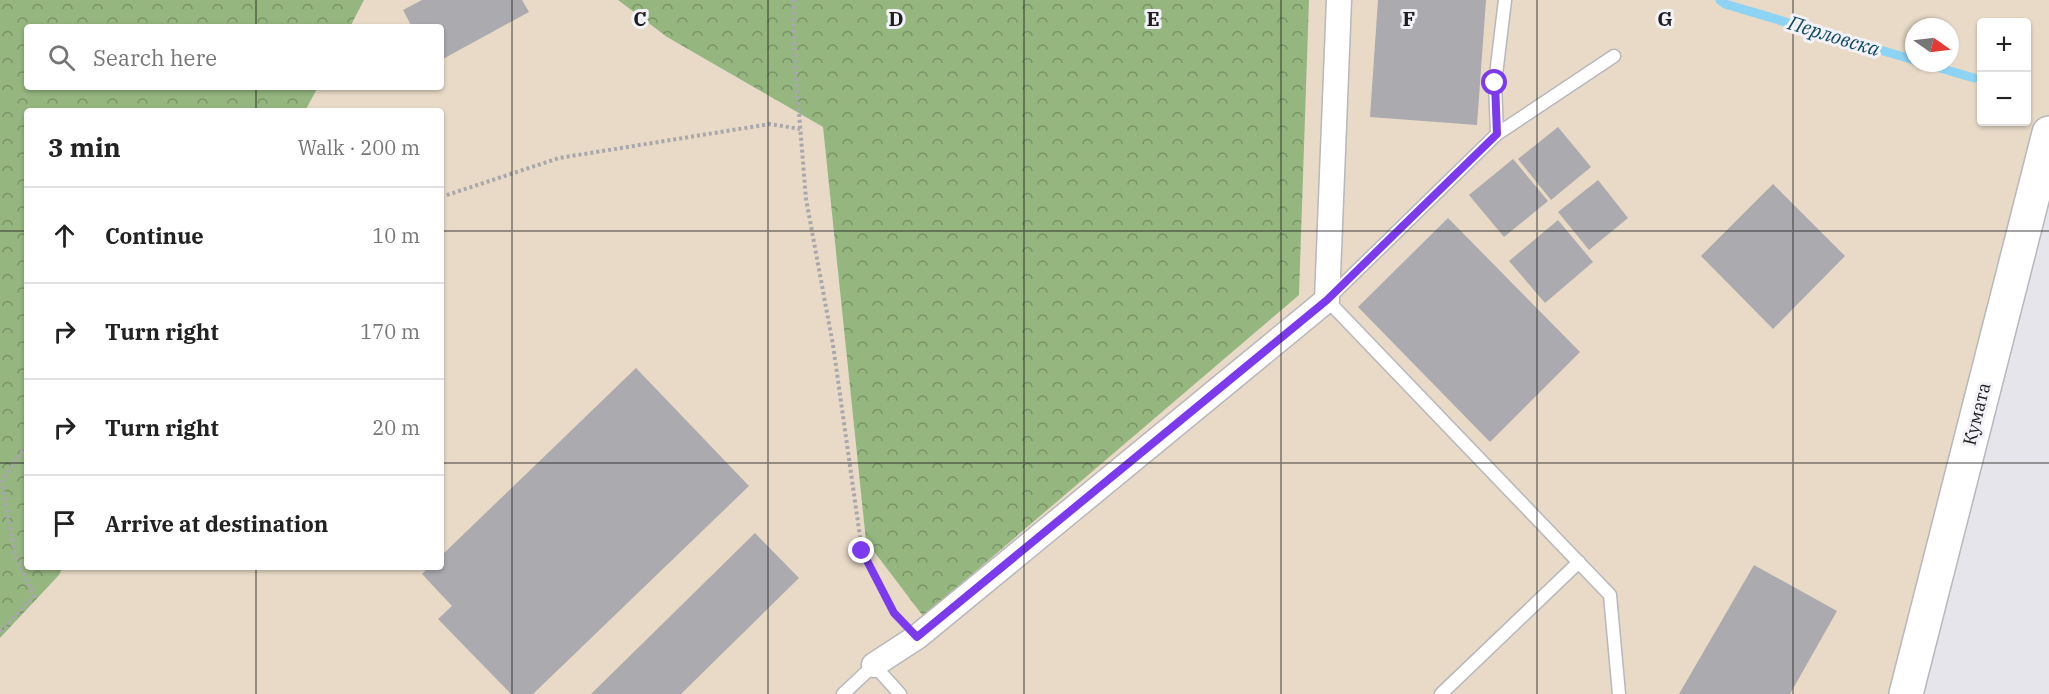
<!DOCTYPE html>
<html lang="en">
<head>
<meta charset="utf-8">
<style>
	body { margin:0; font-family:"IBM Plex Serif",serif; background:#f2f2f2; color:#222 }
	.controls { position:absolute; right:18px; top:18px; display:grid; overflow:hidden; border-radius:6px; box-shadow:0 2px 4px #0004 }
	.controls button { width:54px; height:54px; display:grid; place-items:center; padding:0; border:0; border-bottom:2px solid #e0e0e0; background:#fff; color:#222; font:30px sans-serif }
	.compass { position:absolute; left:1905px; top:18px; width:54px; height:54px; border-radius:50%; background:#fff; box-shadow:0 2px 4px #0004; rotate:104deg }
	.stop { position:absolute; width:18px; height:18px; margin:-14px; border:4px solid #7c3aed; border-radius:50%; background:#fff }
	.stop.end { background:#7c3aed; border-color:#fff; box-shadow:0 2px 6px #0008 }
	.list { margin:0; padding:0; list-style:none }
	h2 { display:flex; justify-content:space-between; align-items:center; height:78px; margin:0; padding:0 24px; font-size:26px }
	h2 small { font-size:20px; font-weight:400; color:#767676 }
	.list li { display:grid; grid-template-columns:39px 1fr auto; gap:18px; align-items:center; box-sizing:border-box; height:96px; padding:0 24px; border-top:2px solid #e0e0e0 }
	.list b { display:block; font-size:22px; white-space:nowrap }
	.list em { font-size:20px; font-style:normal; color:#767676 }
	.icon { flex:none; width:33px; height:33px; fill:none; stroke:currentColor; stroke-width:2; stroke-linecap:round; stroke-linejoin:round }
	.map { position:relative; flex:none; width:2049px; height:694px; overflow:hidden }
	.search { position:absolute; background:#fff; box-shadow:0 2px 4px #0004; left:24px; top:24px; width:420px; height:66px; display:flex; align-items:center; gap:15px; box-sizing:border-box; padding:0 21px; border-radius:6px; color:#767676; font-size:22px }
	.panel { position:absolute; background:#fff; box-shadow:0 2px 4px #0004; left:24px; top:108px; width:420px; height:462px; border-radius:6px }
	.map>svg:first-child { display:block }
	.industrial { fill:#e8dac7; fill-rule:evenodd }
	.forest { fill:url(#forest-crowns) }
	.lines { fill:none; stroke-linecap:round; stroke-linejoin:round }
	.stream { stroke:#8dd3f4; stroke-width:9 }
	.building { fill:#abaaaf }
	.lane-casing { stroke:#b7b7bc; stroke-width:15 }
	.street-casing { stroke:#b7b7bc; stroke-width:27 }
	.secondary-casing { stroke:#b7b7bc; stroke-width:36 }
	.path { stroke:#a8a8ac; stroke-width:4; stroke-dasharray:3 3; stroke-linecap:butt }
	.lane { stroke:#fff; stroke-width:12 }
	.street { stroke:#fff; stroke-width:24 }
	.secondary { stroke:#fff; stroke-width:33 }
	.route { stroke:#7c3aed; stroke-width:8 }
	.grid { fill:none; stroke:#1e1e1f; stroke-width:1.5; stroke-opacity:0.55 }
	.labels { text-anchor:middle; stroke-width:6; stroke-linejoin:round; paint-order:stroke }
	.street-label { font-size:18px; fill:#1e1e1f; stroke:#f3f2f8 }
	.water-label { font-size:20px; font-style:italic; fill:#104b61; stroke:#f3f2f8 }
	.grid-label { font-size:20px; text-anchor:middle; font-weight:bold; fill:#1e1e1f; stroke:#f3f2f8; stroke-width:6; stroke-linejoin:round; paint-order:stroke }
</style>
</head>
<body>
<div class="map">
<svg width="2049" height="694" viewBox="0 0 2049 694">
	<defs>
		<pattern id="forest-crowns" width="20" height="18" patternUnits="userSpaceOnUse" patternTransform="scale(1.5)"><rect width="20" height="18" fill="#95b67f"/><path d="M2 6a3 3 0 1 1 6 0M12 15a3 3 0 1 1 6 0" fill="none" stroke="#799367"/></pattern>
	</defs>
	<rect width="100%" height="100%" fill="#e6e5eb"/>
	<!-- industrial -->
	<path class="industrial" d="M 364,0 L 618,0 L 667,37 L 823,127 L 866,540 L 1299,295 L 1309,0 L 2049,0 L 2049,133 L 1906,694 L 0,694 L 0,638 L 59,575 L 63,567 L 441,567 L 441,111 L 305,111 L 318,87 L 441,87 L 441,27 L 350,27 ZM 1982,22 L 2026,22 L 2026,122 L 1982,122 ZM 1914,27 L 1950,27 L 1950,63 L 1914,63 Z"/>
	<!-- forest -->
	<path class="forest" d="M 0,0 L 364,0 L 350,27 L 27,27 L 27,87 L 318,87 L 305,111 L 27,111 L 27,567 L 63,567 L 59,575 L 0,638 Z
		M 618,0 L 1309,0 L 1299,295 L 923,616 L 866,541 L 823,127 L 667,37 Z"/>
	<g class="lines">
		<!-- stream -->
		<path class="stream" d="M 1720,0 L 1725,4 L 1914,60
			M 1923,63 L 1974,78"/>
	</g>
	<!-- building -->
	<path class="building" d="M 422,0 L 522,0 L 529,12 L 441,60 L 441,27 L 412,27 L 403,10 Z
		M 1378,0 L 1486,0 L 1477,125 L 1370,117 Z
		M 1558,127 L 1591,167 L 1551,200 L 1518,159 Z
		M 1513,159 L 1548,201 L 1504,237 L 1469,195 Z
		M 1598,180 L 1628,218 L 1589,250 L 1558,212 Z
		M 1773,184 L 1845,256 L 1773,329 L 1701,256 Z
		M 1448,218 L 1580,352 L 1490,442 L 1358,307 Z
		M 1558,220 L 1593,262 L 1545,303 L 1509,261 Z
		M 636,368 L 749,486 L 533,694 L 511,694 L 438,619 L 452,606 L 422,574 L 429,567 L 441,567 L 441,556 Z
		M 755,533 L 799,578 L 681,694 L 591,694 Z
		M 1754,565 L 1837,611 L 1790,694 L 1679,694 Z"/>
	<g class="lines">
		<defs>
			<path id="lane" d="M 1614,56 L 1497,134 L 1327,300 L 1610,595 L 1619,694
				M 1497,134 L 1495,83 L 1505,0
				M 843,694 L 874,665 L 900,694
				M 1441,694 L 1579,562"/>
			<path id="street" d="M 874,665 L 917,637 L 1327,300 L 1339,0"/>
			<path id="secondary" d="M 1906,694 L 2049,133"/>
		</defs>
		<!-- lane casing -->
		<use href="#lane" class="lane-casing"/>
		<!-- street casing -->
		<use href="#street" class="street-casing"/>
		<!-- secondary casing -->
		<use href="#secondary" class="secondary-casing"/>
		<!-- path -->
		<path class="path" d="M 793,0 L 795,63 L 806,199 L 833,345 L 862,551 L 894,613 L 898,618
			M 441,197 L 559,158 L 770,124 L 800,129
			M 0,632 L 34,596 L 15,555 L 2,482 L 27,444"/>
		<!-- lane -->
		<use href="#lane" class="lane"/>
		<!-- street -->
		<use href="#street" class="street"/>
		<!-- secondary -->
		<use href="#secondary" class="secondary"/>
	</g>
	<g class="lines">
		<!-- route -->
		<path class="route" d="M 862,551 L 894,613 L 917,637 L 1327,300 L 1497,134 L 1495,83"/>
	</g>
	<!-- grid -->
	<path class="grid" d="M 256,0 L 256,27M 512,0 L 512,694M 768,0 L 768,694M 1024,0 L 1024,694M 1281,0 L 1281,694M 1537,0 L 1537,694M 1793,0 L 1793,694M 256,87 L 256,111M 0,231 L 27,231M 441,231 L 2049,231M 0,463 L 27,463M 441,463 L 2049,463M 256,567 L 256,694"/>
	<g class="labels">
		<!-- street labels -->
		<g class="street-label">
			<text transform="translate(1977 414) rotate(-76)" y="6">Кумата</text>
		</g>
		<!-- water labels -->
		<g class="water-label">
			<text transform="translate(1834 36) rotate(17)" y="7">Перловска</text>
		</g>
	</g>
	<g class="grid-label">
		<text x="640" y="26">C</text>
		<text x="896" y="26">D</text>
		<text x="1153" y="26">E</text>
		<text x="1409" y="26">F</text>
		<text x="1665" y="26">G</text>
	</g>
</svg>
<div class="controls">
<button>+</button>
<button>−</button>
</div>
<svg class="compass" viewBox="-18 -18 36 36"><path d="M0-13l5 13h-10z" fill="#e53935"/><path d="M0 13l5-13h-10z" fill="#767676"/></svg>
<div class="stop" style="left:1495px;top:83px"></div>
<div class="stop end" style="left:862px;top:551px"></div>
<div class="search"><svg class="icon" aria-label="search" viewBox="0 0 24 24"><circle cx="10" cy="10" r="6"/><path d="M15 15l6 6"/></svg>Search here</div>
<section class="panel">
<h2>3 min<small>Walk · 200 m</small></h2>
<ul class="list">
<li><svg class="icon" aria-label="ahead" viewBox="0 0 24 24"><path d="M12 20V5M6 11l6-6 6 6"/></svg><div><b>Continue</b></div><em>10 m</em></li>
<li><svg class="icon" aria-label="right" viewBox="0 0 24 24"><path d="M7 20v-9h11M14 6l5 5-5 5"/></svg><div><b>Turn right</b></div><em>170 m</em></li>
<li><svg class="icon" aria-label="right" viewBox="0 0 24 24"><path d="M7 20v-9h11M14 6l5 5-5 5"/></svg><div><b>Turn right</b></div><em>20 m</em></li>
<li><svg class="icon" aria-label="arrive" viewBox="0 0 24 24"><path d="M6 21V4h12l-3 4 3 4H6"/></svg><div><b>Arrive at destination</b></div></li>
</ul>
</section>
</div>
</body>
</html>
